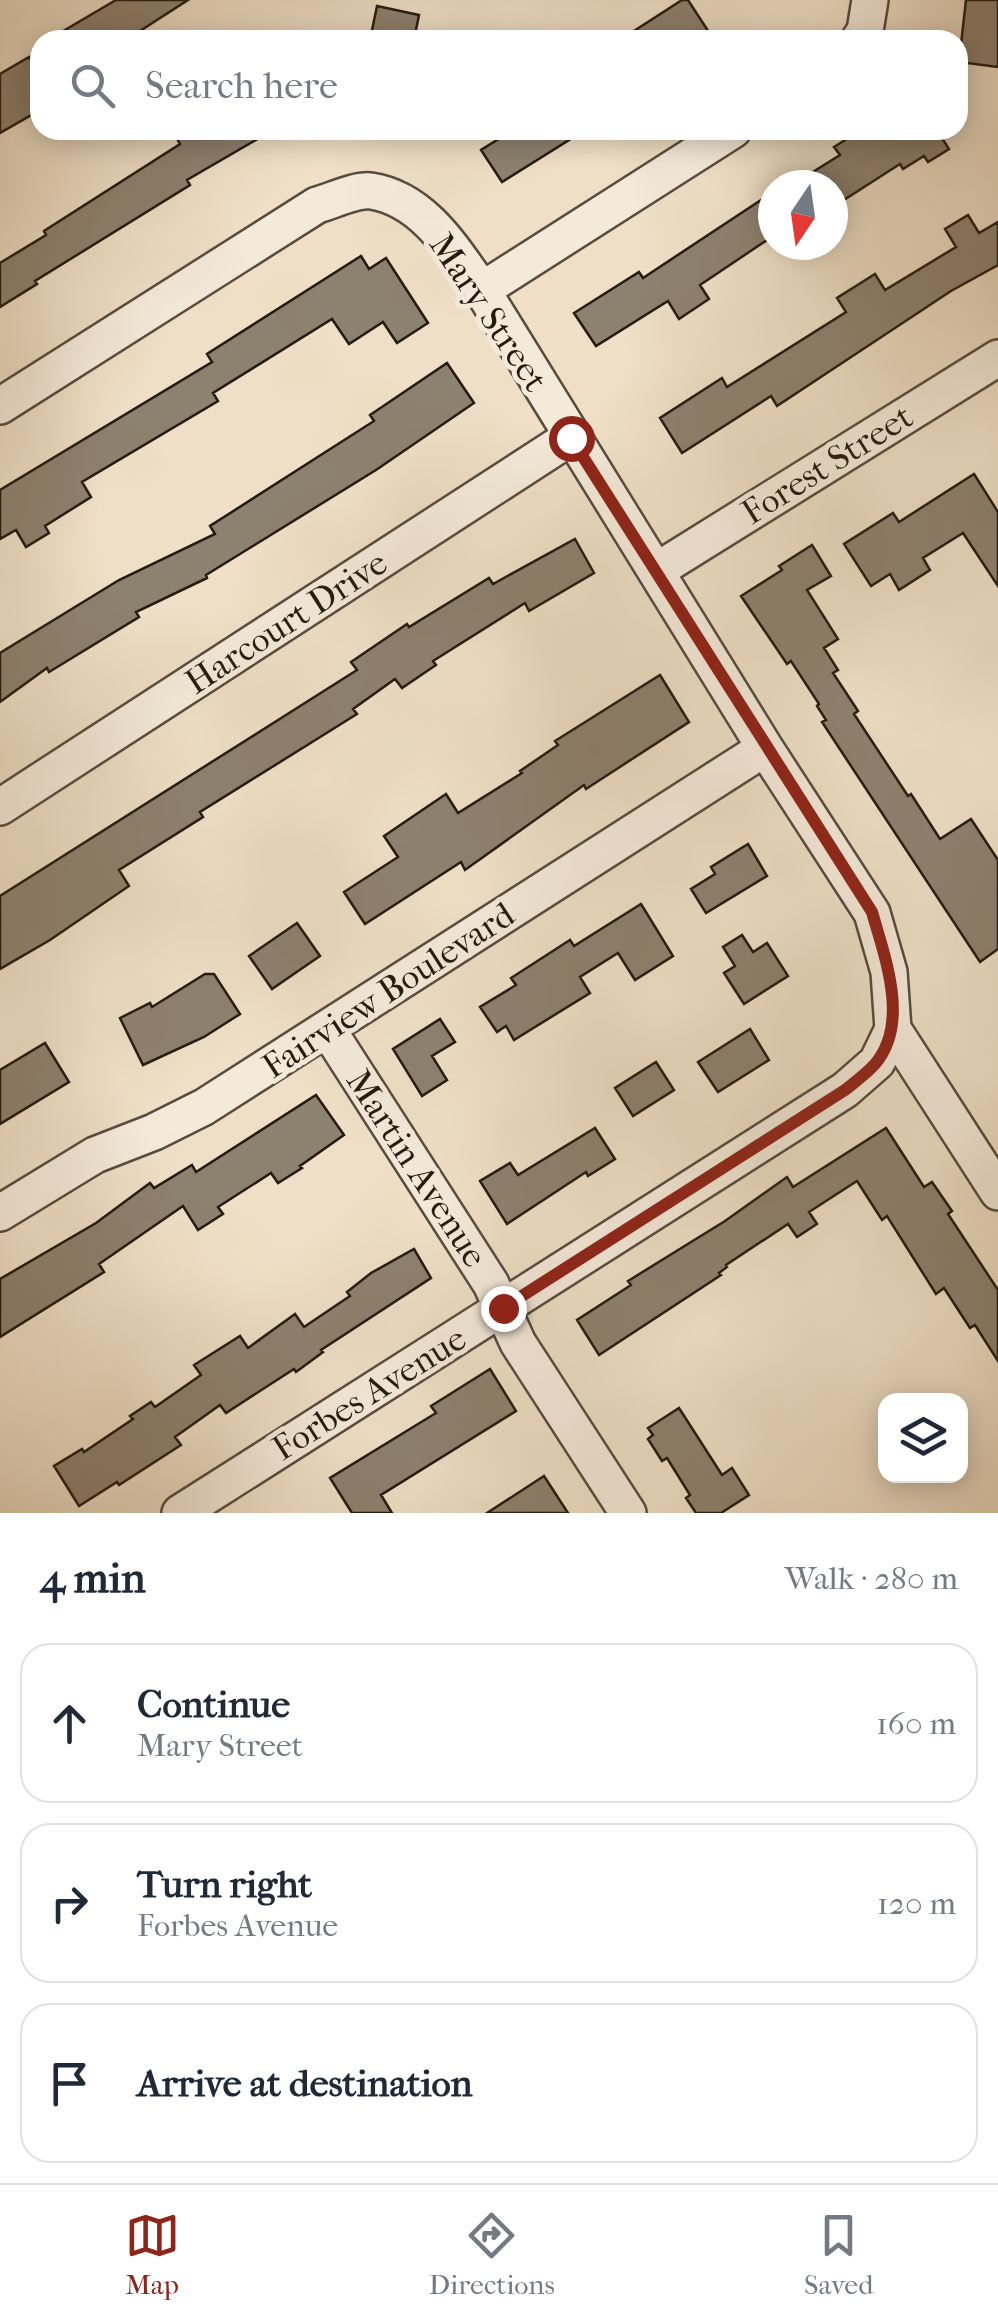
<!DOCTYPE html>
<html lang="en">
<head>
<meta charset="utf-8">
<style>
	body { margin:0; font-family:"IM FELL French Canon",serif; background:#f6f6f7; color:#1f2937 }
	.controls { position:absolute; right:30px; bottom:30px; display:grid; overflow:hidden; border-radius:20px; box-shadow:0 5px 25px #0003 }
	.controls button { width:90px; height:90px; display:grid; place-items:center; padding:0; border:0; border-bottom:2px solid #e0e1e3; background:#fff; color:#1f2937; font:50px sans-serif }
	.compass { position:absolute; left:758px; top:170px; width:90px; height:90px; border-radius:50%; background:#fff; box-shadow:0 5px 25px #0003; rotate:193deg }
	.stop { position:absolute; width:30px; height:30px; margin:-22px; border:8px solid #8f2418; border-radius:50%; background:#fff }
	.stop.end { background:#8f2418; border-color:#fff; box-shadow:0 2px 10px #0008 }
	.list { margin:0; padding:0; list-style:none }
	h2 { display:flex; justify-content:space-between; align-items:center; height:130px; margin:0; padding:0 40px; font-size:42px }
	h2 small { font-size:32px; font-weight:400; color:#747a83 }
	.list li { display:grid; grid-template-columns:65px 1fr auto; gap:30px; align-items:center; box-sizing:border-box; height:160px; margin:0 20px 20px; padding:0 20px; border:2px solid #e0e1e3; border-radius:30px }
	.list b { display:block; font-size:38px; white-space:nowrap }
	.list p { margin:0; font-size:32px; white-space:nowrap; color:#747a83 }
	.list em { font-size:32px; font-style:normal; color:#747a83 }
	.icon { flex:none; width:55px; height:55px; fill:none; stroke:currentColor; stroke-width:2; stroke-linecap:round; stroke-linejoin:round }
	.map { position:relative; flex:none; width:998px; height:1513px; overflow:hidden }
	.search { position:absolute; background:#fff; box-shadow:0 5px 25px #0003; left:30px; right:30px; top:30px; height:110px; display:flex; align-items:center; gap:25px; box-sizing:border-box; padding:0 35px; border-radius:30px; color:#747a83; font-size:38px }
	.sheet { height:670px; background:#fff }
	nav { display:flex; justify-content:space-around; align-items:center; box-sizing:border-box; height:140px; border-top:2px solid #e0e1e3; background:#fff; font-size:28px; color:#747a83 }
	nav a { display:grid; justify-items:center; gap:5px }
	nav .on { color:#8f2418 }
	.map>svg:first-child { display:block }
	.building { fill:#8d816f; stroke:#231b11; stroke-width:2.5 }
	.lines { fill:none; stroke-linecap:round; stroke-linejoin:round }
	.minor-casing { stroke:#564c3e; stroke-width:40 }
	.minor { stroke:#f4eada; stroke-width:35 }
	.route { stroke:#8f2418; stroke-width:12 }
	.labels { text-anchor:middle; stroke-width:10; stroke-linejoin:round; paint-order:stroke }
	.street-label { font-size:35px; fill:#231b11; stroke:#f4eada }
</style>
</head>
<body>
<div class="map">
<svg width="998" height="1513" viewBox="0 0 998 1513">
	<rect width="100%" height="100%" fill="#eedfc6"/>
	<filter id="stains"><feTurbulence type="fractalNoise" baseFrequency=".002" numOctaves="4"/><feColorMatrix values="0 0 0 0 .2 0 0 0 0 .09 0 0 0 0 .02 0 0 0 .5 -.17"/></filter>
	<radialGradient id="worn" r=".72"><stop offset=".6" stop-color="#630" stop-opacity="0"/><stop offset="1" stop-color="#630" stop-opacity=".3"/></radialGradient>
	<!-- building -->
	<path class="building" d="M 116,0 L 188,0 L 126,40 L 48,40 Z
		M 682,0 L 688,0 L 714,40 L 620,40 Z
		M 966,0 L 998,0 L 998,67 L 959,62 Z
		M 377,6 L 419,15 L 414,40 L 370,40 Z
		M 29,57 L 40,75 L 40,110 L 0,133 L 0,74 Z
		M 188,130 L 273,130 L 187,180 L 190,185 L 35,281 L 37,284 L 0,307 L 0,263 L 46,235 L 44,231 L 180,144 L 176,137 Z
		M 513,130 L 585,130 L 502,182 L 481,150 Z
		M 861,130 L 937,130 L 949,149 L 928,162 L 924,156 L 903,169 L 900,164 L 833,207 L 833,185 L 792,185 L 840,155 L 834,147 Z
		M 773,192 L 773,236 L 700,285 L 709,299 L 679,319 L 668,301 L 596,346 L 574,313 L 639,272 L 643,278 Z
		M 968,215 L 979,233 L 998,222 L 998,265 L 951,291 L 777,406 L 771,396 L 682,453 L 660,418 L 722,378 L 727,387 L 846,312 L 837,298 L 875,274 L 885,290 L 956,247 L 945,229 Z
		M 361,256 L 369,269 L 386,258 L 428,323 L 397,343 L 383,322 L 349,344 L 332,319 L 213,393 L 218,401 L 82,482 L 91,497 L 45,526 L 49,533 L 26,547 L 16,530 L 0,539 L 0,490 L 212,362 L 207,354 Z
		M 447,363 L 474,403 L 376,470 L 206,575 L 207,578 L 136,612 L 139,617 L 49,672 L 47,668 L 0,702 L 0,653 L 119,580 L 215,534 L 210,526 L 374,421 L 370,415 Z
		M 974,474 L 998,512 L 998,586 L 963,533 L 923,558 L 930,570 L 899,590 L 890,574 L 871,586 L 844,544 L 893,513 L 899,522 Z
		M 575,539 L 594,573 L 529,611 L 525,603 L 433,661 L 436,665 L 402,688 L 395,679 L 353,709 L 357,714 L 200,812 L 203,817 L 119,870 L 129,886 L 50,940 L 0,969 L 0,896 L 357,670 L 351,662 L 407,624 L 409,627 L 489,578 L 493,584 Z
		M 812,545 L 831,576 L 807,590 L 838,639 L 824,648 L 838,670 L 833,673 L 858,711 L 854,714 L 908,796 L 911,794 L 940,839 L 971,819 L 998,860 L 998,949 L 980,962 L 822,722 L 826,720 L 817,706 L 819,704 L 791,661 L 787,664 L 741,596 L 782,570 L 779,566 Z
		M 660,675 L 689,722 L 586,789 L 584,785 L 465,870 L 461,862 L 365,924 L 344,892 L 398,857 L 384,836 L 446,794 L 458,813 L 522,773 L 520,771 L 558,745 L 555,741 Z
		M 748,844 L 767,876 L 706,913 L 691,889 L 715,874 L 711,867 Z
		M 641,904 L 673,956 L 635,980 L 618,953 L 580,977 L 590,993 L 514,1040 L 506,1026 L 497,1032 L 480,1007 L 516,985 L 511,978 L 570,940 L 574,946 Z
		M 297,923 L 320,956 L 272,989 L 249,956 Z
		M 742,935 L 753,952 L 767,943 L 788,976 L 744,1004 L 724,973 L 735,966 L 723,947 Z
		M 205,974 L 214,974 L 240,1014 L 204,1037 L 143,1065 L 120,1018 L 150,1003 L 152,1007 Z
		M 440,1019 L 455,1042 L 432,1056 L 447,1080 L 422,1096 L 393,1049 Z
		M 750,1029 L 769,1060 L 718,1092 L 698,1062 Z
		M 45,1043 L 69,1082 L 0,1124 L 0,1070 Z
		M 656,1062 L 674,1090 L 633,1116 L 615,1088 Z
		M 316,1095 L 344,1135 L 300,1166 L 302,1168 L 278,1183 L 271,1173 L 218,1207 L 223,1214 L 198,1230 L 183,1206 L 99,1264 L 104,1272 L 0,1337 L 0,1279 L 96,1223 L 150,1183 L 154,1188 L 192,1165 L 196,1172 Z
		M 595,1128 L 615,1159 L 588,1176 L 586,1172 L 507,1224 L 480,1181 L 510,1163 L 518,1175 Z
		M 886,1128 L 924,1187 L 932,1182 L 952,1211 L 948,1214 L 998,1290 L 998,1361 L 975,1325 L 970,1328 L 944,1288 L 936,1294 L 887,1216 L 882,1220 L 857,1181 L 809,1212 L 817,1224 L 797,1237 L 788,1224 L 726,1265 L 727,1267 L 719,1273 L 721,1275 L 599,1355 L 577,1320 L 631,1285 L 628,1281 L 725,1221 L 787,1177 L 793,1187 Z
		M 414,1249 L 431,1278 L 321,1350 L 323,1352 L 296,1372 L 294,1369 L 226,1413 L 220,1405 L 175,1437 L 181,1445 L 119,1485 L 117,1482 L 79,1506 L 54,1466 L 82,1449 L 84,1452 L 133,1419 L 130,1416 L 151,1402 L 155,1407 L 201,1375 L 194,1365 L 240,1336 L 248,1348 L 295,1314 L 304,1327 L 350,1296 L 347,1292 L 371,1273 Z
		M 490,1369 L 516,1411 L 381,1495 L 392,1513 L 352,1513 L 330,1478 L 436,1413 L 431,1406 Z
		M 679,1408 L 722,1475 L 732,1468 L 749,1495 L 721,1513 L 696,1513 L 686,1498 L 690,1495 L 667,1458 L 662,1461 L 648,1439 L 653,1435 L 648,1428 Z
		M 544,1476 L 568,1513 L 487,1513 Z"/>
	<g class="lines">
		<defs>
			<path id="minor" d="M 859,40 L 865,31 L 870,0
				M 482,290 L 733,130
				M 0,406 L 317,205 C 332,201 356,189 371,191 C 424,199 454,251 482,290 L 765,748 L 872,913 L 889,972 L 893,1029 L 998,1192
				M 656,571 L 998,358
				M 0,807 L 571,437
				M 328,1030 L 491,1284 L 518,1343 L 628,1513
				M 0,1213 L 95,1155 L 154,1132 L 204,1107 L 765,748
				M 180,1513 L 845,1090 L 877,1062 L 893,1029"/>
		</defs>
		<!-- minor casing -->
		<use href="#minor" class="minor-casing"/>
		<!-- minor -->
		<use href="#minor" class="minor"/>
	</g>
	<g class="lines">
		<!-- route -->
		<path class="route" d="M 503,1308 L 845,1090 C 855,1082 866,1074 875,1064 C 910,1023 885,958 872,912 L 571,438"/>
	</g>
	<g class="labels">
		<!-- street labels -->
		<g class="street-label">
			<text transform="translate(489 312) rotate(56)" y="12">Mary Street</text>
			<text transform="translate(827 464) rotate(-32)" y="12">Forest Street</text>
			<text transform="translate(286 622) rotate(-33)" y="12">Harcourt Drive</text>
			<text transform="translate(388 990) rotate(-33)" y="12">Fairview Boulevard</text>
			<text transform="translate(417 1168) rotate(57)" y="12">Martin Avenue</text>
			<text transform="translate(369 1393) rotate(-32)" y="12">Forbes Avenue</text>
		</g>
	</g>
	<rect width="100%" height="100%" filter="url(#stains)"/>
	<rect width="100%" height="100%" fill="url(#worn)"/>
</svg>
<div class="controls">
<button><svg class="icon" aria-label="layers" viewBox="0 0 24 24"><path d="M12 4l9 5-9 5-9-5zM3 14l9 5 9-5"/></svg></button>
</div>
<svg class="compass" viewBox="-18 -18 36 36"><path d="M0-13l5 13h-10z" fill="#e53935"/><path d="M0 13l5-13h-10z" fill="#747a83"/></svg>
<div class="stop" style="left:571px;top:438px"></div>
<div class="stop end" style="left:503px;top:1308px"></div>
<div class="search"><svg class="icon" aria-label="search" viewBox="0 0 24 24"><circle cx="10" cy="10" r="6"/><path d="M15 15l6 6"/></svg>Search here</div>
</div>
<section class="sheet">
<h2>4 min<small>Walk · 280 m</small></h2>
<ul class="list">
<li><svg class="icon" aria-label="ahead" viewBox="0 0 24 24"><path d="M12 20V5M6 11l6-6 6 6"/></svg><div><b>Continue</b><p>Mary Street</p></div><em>160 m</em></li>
<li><svg class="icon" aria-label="right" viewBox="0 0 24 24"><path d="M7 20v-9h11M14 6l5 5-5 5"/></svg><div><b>Turn right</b><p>Forbes Avenue</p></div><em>120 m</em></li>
<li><svg class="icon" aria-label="arrive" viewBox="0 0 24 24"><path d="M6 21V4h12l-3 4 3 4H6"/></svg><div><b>Arrive at destination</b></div></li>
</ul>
</section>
<nav>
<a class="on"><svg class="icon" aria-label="map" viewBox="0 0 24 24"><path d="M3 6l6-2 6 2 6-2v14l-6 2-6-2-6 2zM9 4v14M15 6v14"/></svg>Map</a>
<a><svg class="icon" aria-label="directions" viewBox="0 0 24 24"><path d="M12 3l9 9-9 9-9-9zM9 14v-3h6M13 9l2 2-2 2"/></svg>Directions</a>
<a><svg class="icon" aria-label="saved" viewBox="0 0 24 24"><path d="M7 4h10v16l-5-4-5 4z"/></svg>Saved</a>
</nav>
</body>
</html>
